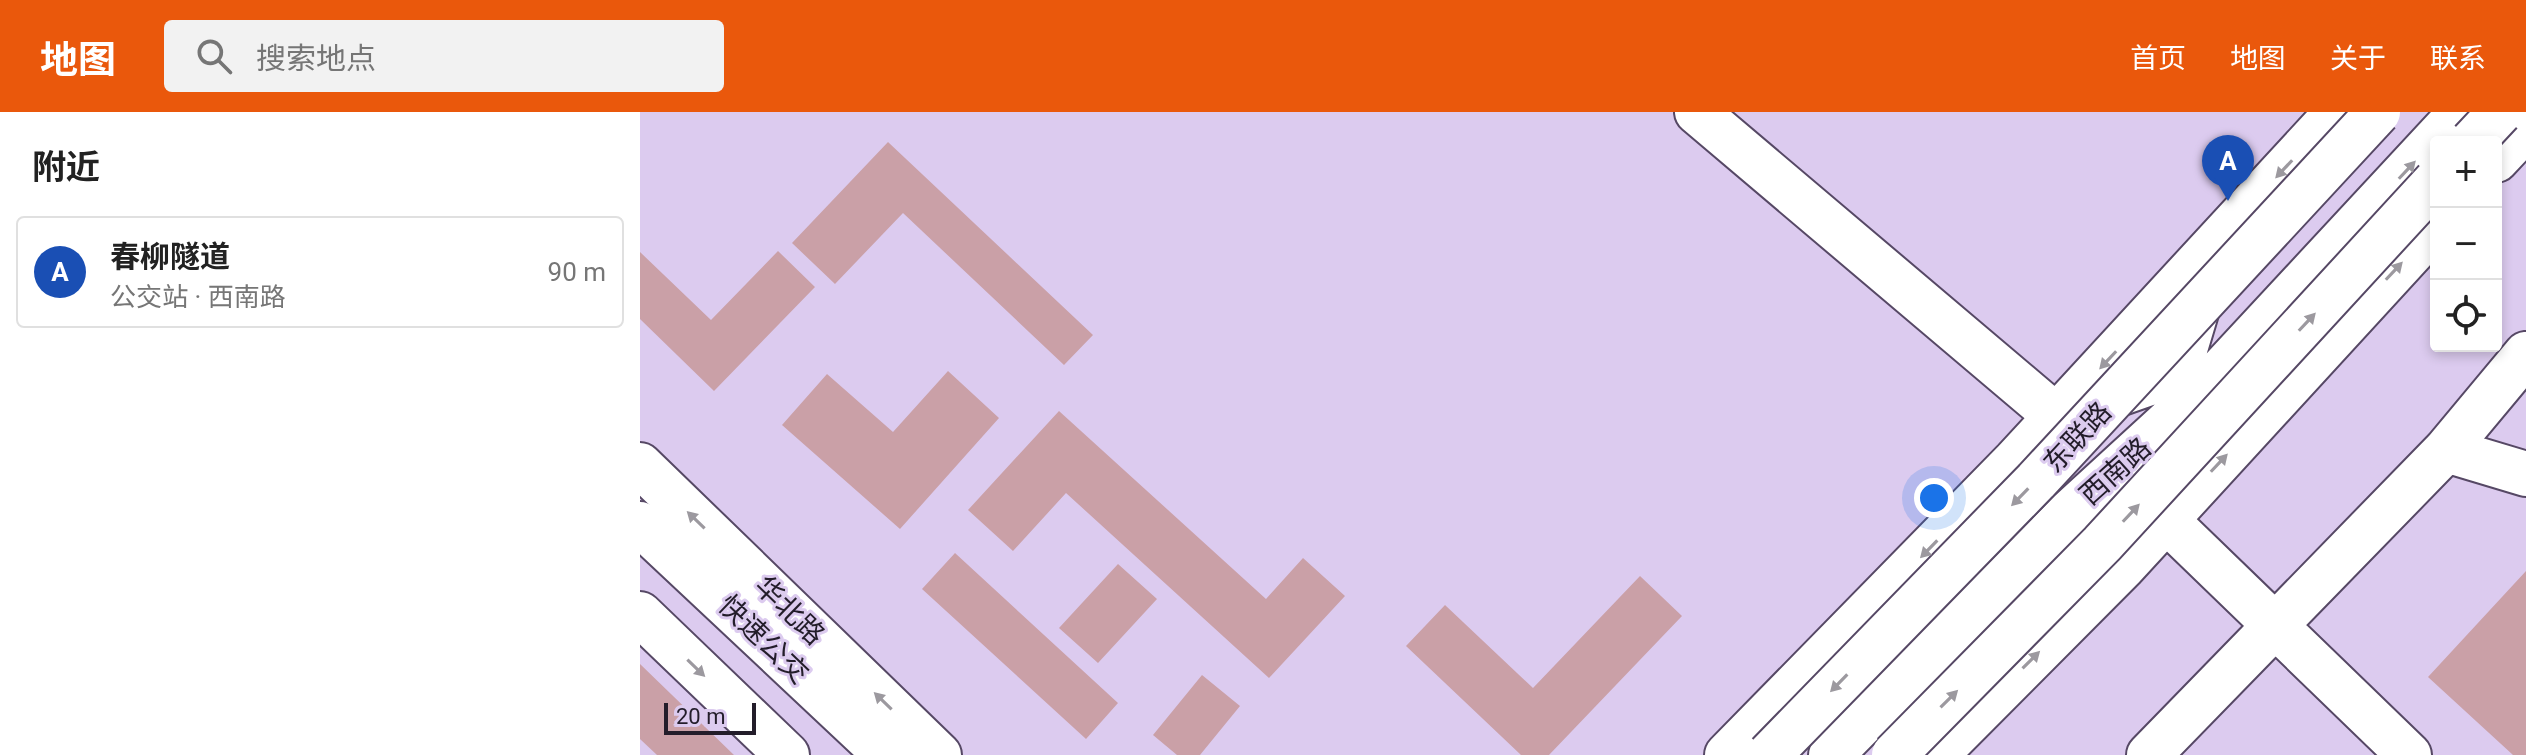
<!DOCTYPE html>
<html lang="zh">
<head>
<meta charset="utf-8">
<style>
	body { margin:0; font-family:Roboto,"Noto Sans SC",sans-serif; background:#f2f2f2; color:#222 }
	.controls { position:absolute; right:24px; top:24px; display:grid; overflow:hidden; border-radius:8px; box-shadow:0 4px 12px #0003 }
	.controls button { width:72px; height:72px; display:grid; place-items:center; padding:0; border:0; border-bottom:2px solid #e0e0e0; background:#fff; color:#222; font:40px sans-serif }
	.scale { position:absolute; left:24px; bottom:20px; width:92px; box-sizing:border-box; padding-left:8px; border:4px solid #231d2a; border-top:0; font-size:22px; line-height:28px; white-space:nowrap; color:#231d2a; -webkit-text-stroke:6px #dccbef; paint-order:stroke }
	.you { position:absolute; left:1294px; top:386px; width:28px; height:28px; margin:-20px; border:6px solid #fff; border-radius:50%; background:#1a73e8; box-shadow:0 0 0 12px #1a73e833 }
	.badge { display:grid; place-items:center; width:52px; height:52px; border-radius:50%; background:#ea580c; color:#fff; font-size:26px; font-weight:700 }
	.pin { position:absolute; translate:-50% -66px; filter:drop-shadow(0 2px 4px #0008) }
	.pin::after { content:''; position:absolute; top:42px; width:28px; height:24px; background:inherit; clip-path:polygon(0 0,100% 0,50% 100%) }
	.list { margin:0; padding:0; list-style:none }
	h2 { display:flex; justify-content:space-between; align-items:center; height:104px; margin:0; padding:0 32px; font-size:34px }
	h2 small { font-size:26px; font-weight:400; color:#767676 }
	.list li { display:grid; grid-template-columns:52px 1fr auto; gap:24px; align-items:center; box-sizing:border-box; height:112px; margin:0 16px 16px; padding:0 16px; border:2px solid #e0e0e0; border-radius:8px }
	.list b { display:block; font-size:30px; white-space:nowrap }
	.list p { margin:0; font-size:26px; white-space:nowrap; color:#767676 }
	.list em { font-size:26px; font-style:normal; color:#767676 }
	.icon { flex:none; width:44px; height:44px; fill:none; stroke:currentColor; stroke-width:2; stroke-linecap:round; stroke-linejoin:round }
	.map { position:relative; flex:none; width:1886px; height:643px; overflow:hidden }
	header { display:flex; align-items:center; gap:48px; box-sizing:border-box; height:112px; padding:0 40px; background:#ea580c; color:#fff }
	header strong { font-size:38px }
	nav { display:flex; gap:44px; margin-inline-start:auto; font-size:28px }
	.search { width:560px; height:72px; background:#f2f2f2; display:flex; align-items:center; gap:20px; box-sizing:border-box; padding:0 28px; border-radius:8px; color:#767676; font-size:30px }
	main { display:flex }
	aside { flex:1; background:#fff }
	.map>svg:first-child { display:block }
	.building { fill:#caa0a7 }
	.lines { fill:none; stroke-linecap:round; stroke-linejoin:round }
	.minor-casing { stroke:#564865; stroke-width:48 }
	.major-casing { stroke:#564865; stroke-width:48 }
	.minor { stroke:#fff; stroke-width:44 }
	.major { stroke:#fff; stroke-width:44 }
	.highway-bridge-casing { stroke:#564865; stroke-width:48; stroke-linecap:butt }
	.highway-bridge { stroke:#fff; stroke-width:44 }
	.oneway { fill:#9c999f }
	.labels { text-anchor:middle; stroke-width:6; stroke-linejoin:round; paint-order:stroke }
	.street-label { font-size:28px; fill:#231d2a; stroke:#dccbef }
</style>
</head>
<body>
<header>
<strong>地图</strong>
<div class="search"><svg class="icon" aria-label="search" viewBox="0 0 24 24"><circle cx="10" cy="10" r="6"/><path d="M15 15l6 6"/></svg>搜索地点</div>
<nav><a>首页</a><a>地图</a><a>关于</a><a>联系</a></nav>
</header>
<main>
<aside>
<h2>附近<small></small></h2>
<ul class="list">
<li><span class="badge" style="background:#1a4fb4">A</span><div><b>春柳隧道</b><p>公交站 · 西南路</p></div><em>90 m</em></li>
</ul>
</aside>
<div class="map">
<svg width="1886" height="643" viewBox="0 0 1886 643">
	<rect width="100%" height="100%" fill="#dccbef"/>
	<!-- building -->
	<path class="building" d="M 248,30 L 453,223 L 424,253 L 263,101 L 195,172 L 152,131 Z
		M 138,139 L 175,175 L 74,279 L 0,207 L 0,140 L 71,208 Z
		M 308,259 L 359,306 L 260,417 L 142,313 L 187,262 L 253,320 Z
		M 419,299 L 626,487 L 663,446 L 705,484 L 629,566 L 426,381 L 373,439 L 328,398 Z
		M 315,441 L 478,591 L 446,627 L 282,477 Z
		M 478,452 L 517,487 L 458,551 L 419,516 Z
		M 1886,459 L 1886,643 L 1873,643 L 1788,565 Z
		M 1000,464 L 1042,504 L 909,643 L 881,643 L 766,534 L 805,493 L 893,576 Z
		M 0,552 L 94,643 L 17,643 L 0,627 Z
		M 562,563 L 600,594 L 560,643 L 537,643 L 513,623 Z"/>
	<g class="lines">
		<defs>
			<path id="minor" d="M 1057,0 L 1416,304
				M 1806,338 L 1886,362
				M 1526,408 L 1769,643
				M 0,412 L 246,643
				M 1509,643 L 1806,338 L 1886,242"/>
			<path id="major" d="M 1856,48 L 1886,16
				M 1464,287 L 1538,261 L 1560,187
				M 0,353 L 299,643
				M 0,502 L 147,643
				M 1087,643 L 1375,349 L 1697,0
				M 1191,643 L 1429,401 L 1561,280 L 1821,0
				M 1296,643 L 1484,454 L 1796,114"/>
		</defs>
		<!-- minor casing -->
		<use href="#minor" class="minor-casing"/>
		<!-- major casing -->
		<use href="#major" class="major-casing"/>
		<!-- minor -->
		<use href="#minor" class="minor"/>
		<!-- major -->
		<use href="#major" class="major"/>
		<defs>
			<path id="highway-bridge" d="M 1832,30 L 1860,0
				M 1129,643 L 1396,369 L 1738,0
				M 1254,643 L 1462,432 L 1796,69"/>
		</defs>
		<!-- highway-bridge casing -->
		<use href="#highway-bridge" class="highway-bridge-casing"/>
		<!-- highway-bridge -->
		<use href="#highway-bridge" class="highway-bridge"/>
	</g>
	<!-- one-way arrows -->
	<defs><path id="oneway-solid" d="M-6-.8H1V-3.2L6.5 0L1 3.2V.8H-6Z" transform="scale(2)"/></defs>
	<g class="oneway">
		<use href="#oneway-solid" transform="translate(1644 57) rotate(133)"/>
		<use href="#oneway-solid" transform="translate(1767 58) rotate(-47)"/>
		<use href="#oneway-solid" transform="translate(1754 159) rotate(-47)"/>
		<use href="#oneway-solid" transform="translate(1667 210) rotate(-47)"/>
		<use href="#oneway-solid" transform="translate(1468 248) rotate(133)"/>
		<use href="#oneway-solid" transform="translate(1579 351) rotate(-47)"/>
		<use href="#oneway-solid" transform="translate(1380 385) rotate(134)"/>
		<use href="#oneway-solid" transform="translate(1491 401) rotate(-47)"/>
		<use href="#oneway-solid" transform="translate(56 408) rotate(-136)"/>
		<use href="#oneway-solid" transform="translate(1289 437) rotate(134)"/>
		<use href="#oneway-solid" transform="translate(1391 548) rotate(-45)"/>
		<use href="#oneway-solid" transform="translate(56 556) rotate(44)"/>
		<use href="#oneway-solid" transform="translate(1199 571) rotate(134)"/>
		<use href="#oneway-solid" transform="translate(1309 587) rotate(-45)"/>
		<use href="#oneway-solid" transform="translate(243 589) rotate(-136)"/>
	</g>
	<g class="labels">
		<!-- street labels -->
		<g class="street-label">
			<text transform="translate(1437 325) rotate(-47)" y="10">东联路</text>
			<text transform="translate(1475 359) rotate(-42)" y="10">西南路</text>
			<text transform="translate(150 498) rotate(44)" y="10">华北路</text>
			<text transform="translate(124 527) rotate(44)" y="10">快速公交</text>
		</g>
	</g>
</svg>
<div class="controls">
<button>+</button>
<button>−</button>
<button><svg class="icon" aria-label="locate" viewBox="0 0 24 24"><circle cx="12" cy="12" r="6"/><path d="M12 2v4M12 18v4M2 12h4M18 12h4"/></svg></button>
</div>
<div class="scale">20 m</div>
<div class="you"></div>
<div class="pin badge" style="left:1588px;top:89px;background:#1a4fb4">A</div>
</div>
</main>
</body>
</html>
